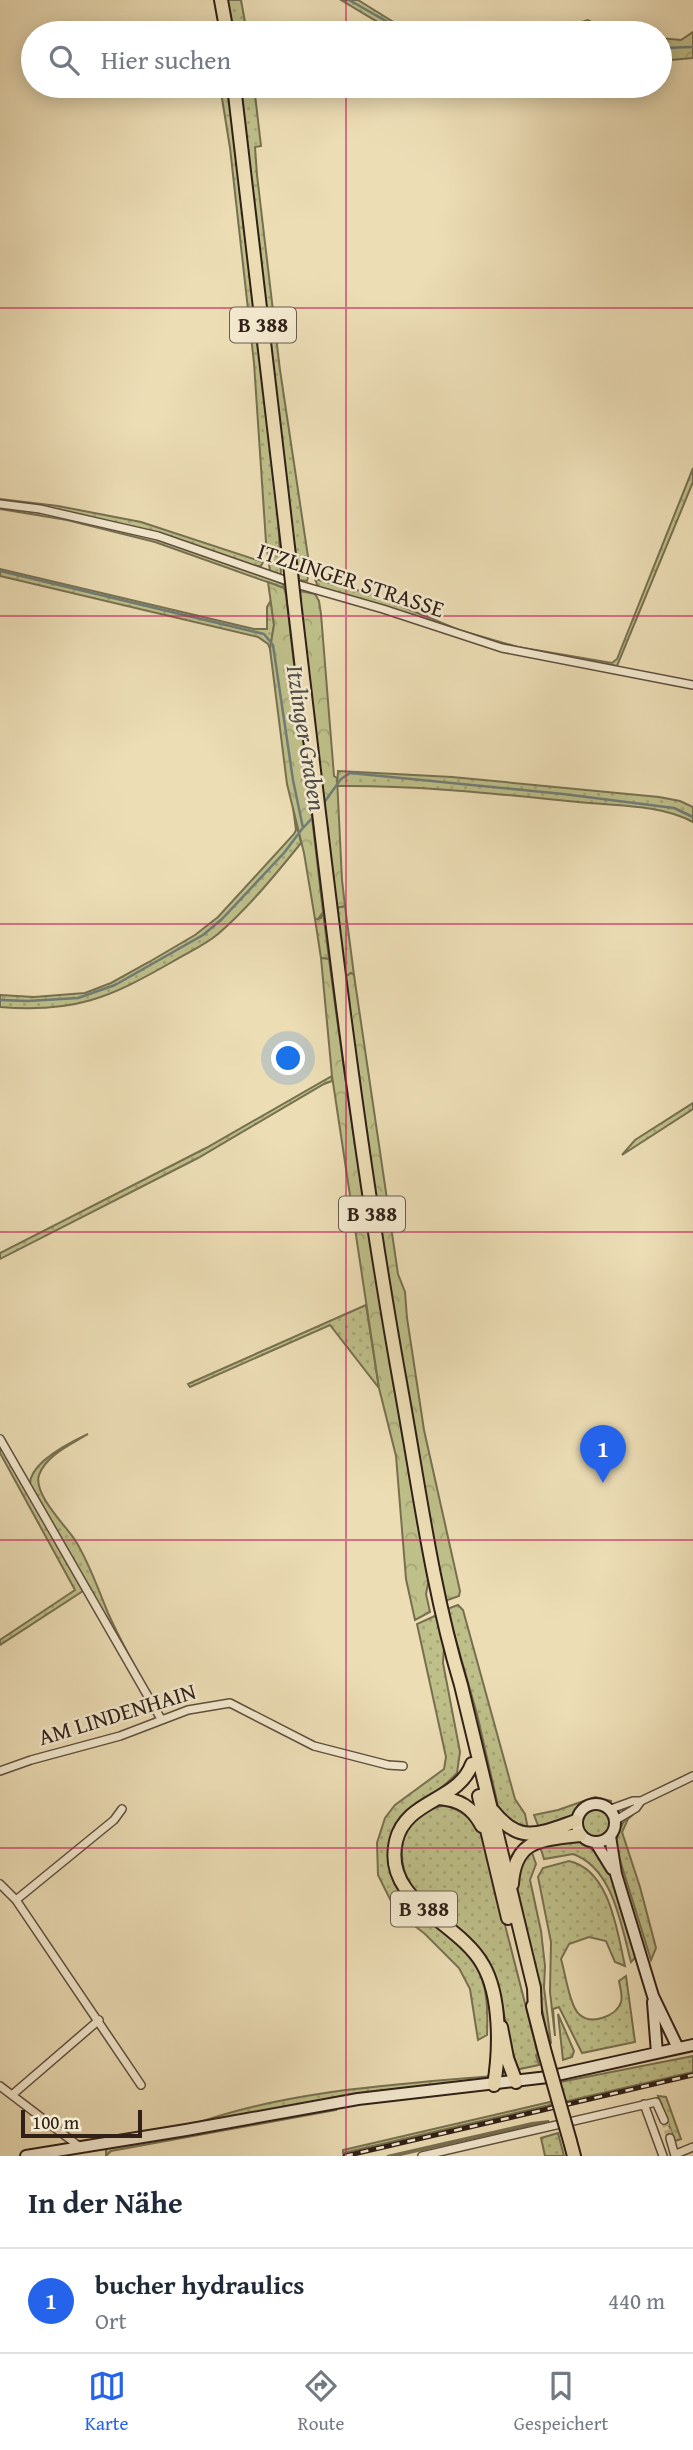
<!DOCTYPE html>
<html lang="de">
<head>
<meta charset="utf-8">
<style>
	body { margin:0; font-family:"Gentium Book Plus",serif; background:#f6f6f7; color:#1f2937 }
	.scale { position:absolute; left:21px; bottom:18px; width:121px; box-sizing:border-box; padding-left:7px; border:4px solid #302018; border-top:0; font-size:19px; line-height:24px; white-space:nowrap; color:#302018; -webkit-text-stroke:5px #f3e9cf; paint-order:stroke }
	.you { position:absolute; left:289px; top:1059px; width:24px; height:24px; margin:-18px; border:5px solid #fff; border-radius:50%; background:#1a73e8; box-shadow:0 0 0 10px #1a73e833 }
	.badge { display:grid; place-items:center; width:46px; height:46px; border-radius:50%; background:#2563eb; color:#fff; font-size:23px; font-weight:700 }
	.pin { position:absolute; translate:-50% -58px; filter:drop-shadow(0 2px 4px #0008) }
	.pin::after { content:''; position:absolute; top:37px; width:24px; height:21px; background:inherit; clip-path:polygon(0 0,100% 0,50% 100%) }
	.list { margin:0; padding:0; list-style:none }
	h2 { display:flex; justify-content:space-between; align-items:center; height:91px; margin:0; padding:0 28px; font-size:30px }
	h2 small { font-size:23px; font-weight:400; color:#747a83 }
	.list li { display:grid; grid-template-columns:46px 1fr auto; gap:21px; align-items:center; box-sizing:border-box; height:105px; padding:0 28px; border-top:2px solid #e0e1e3 }
	.list b { display:block; font-size:26px; white-space:nowrap }
	.list p { margin:0; font-size:23px; white-space:nowrap; color:#747a83 }
	.list em { font-size:23px; font-style:normal; color:#747a83 }
	.icon { flex:none; width:38px; height:38px; fill:none; stroke:currentColor; stroke-width:2; stroke-linecap:round; stroke-linejoin:round }
	.map { position:relative; flex:none; width:693px; height:2156px; overflow:hidden }
	.search { position:absolute; background:#fff; box-shadow:0 4px 18px #0003; left:21px; right:21px; top:21px; height:77px; display:flex; align-items:center; gap:18px; box-sizing:border-box; padding:0 24px; border-radius:38px; color:#747a83; font-size:26px }
	.sheet { height:196px; background:#fff }
	nav { display:flex; justify-content:space-around; align-items:center; box-sizing:border-box; height:98px; border-top:2px solid #e0e1e3; background:#fff; font-size:19px; color:#747a83 }
	nav a { display:grid; justify-items:center; gap:4px }
	nav .on { color:#2563eb }
	.map>svg:first-child { display:block }
	.grass { fill:url(#grass-dots); stroke:#777050; stroke-width:2 }
	.forest { fill:url(#forest-crowns); stroke:#777050; stroke-width:2 }
	.lines { fill:none; stroke-linecap:round; stroke-linejoin:round }
	.stream { stroke:#707c76; stroke-width:2.5 }
	.street-tunnel { stroke:#c6b796; stroke-width:7; stroke-dasharray:7 3.5; stroke-linecap:butt }
	.street-casing { stroke:#5f4f3f; stroke-width:10 }
	.secondary-casing { stroke:#302018; stroke-width:14 }
	.primary-casing { stroke:#302018; stroke-width:16 }
	.street { stroke:#f3e9cf; stroke-width:7 }
	.secondary { stroke:#f3e9cf; stroke-width:10 }
	.primary { stroke:#ecddb5; stroke-width:12 }
	.rail-casing { stroke:#302018; stroke-width:5 }
	.rail { stroke:#f3e9cf; stroke-width:2.5; stroke-dasharray:8; stroke-linecap:butt }
	.primary-bridge-casing { stroke:#302018; stroke-width:16; stroke-linecap:butt }
	.primary-bridge { stroke:#ecddb5; stroke-width:12 }
	.grid { fill:none; stroke:#c2185b; stroke-width:2; stroke-opacity:0.55 }
	.labels { text-anchor:middle; stroke-width:5; stroke-linejoin:round; paint-order:stroke }
	.shield { fill:#f3e9cf; stroke:#6a5c4f; stroke-width:2 }
	.shield-label { font-size:21px; font-weight:bold; fill:#302018 }
	.street-label { font-size:23px; fill:#302018; stroke:#f3e9cf }
	.water-label { font-size:24px; font-style:italic; fill:#504e47; stroke:#f3e9cf }
</style>
</head>
<body>
<div class="map">
<svg width="693" height="2156" viewBox="0 0 693 2156">
	<defs>
		<pattern id="grass-dots" width="8" height="8" patternUnits="userSpaceOnUse" patternTransform="scale(1.75)"><rect width="8" height="8" fill="#bebf89"/><path d="M2 2h.1M6 6h.1" fill="none" stroke="#a4a476" stroke-width="1.8" stroke-linecap="round"/></pattern>
		<pattern id="forest-crowns" width="20" height="18" patternUnits="userSpaceOnUse" patternTransform="scale(1.75)"><rect width="20" height="18" fill="#bebf89"/><path d="M2 6a3 3 0 1 1 6 0M12 15a3 3 0 1 1 6 0" fill="none" stroke="#a4a476"/></pattern>
	</defs>
	<rect width="100%" height="100%" fill="#ecddb5"/>
	<filter id="stains"><feTurbulence type="fractalNoise" baseFrequency=".00286" numOctaves="4"/><feColorMatrix values="0 0 0 0 .2 0 0 0 0 .09 0 0 0 0 .02 0 0 0 .5 -.17"/></filter>
	<radialGradient id="worn" r=".72"><stop offset=".6" stop-color="#630" stop-opacity="0"/><stop offset="1" stop-color="#630" stop-opacity=".3"/></radialGradient>
	<!-- grass -->
	<path class="grass" d="M 225,0 L 241,0 L 247,33 L 231,33 Z
		M 341,0 L 358,0 L 411,33 L 396,33 Z
		M 588,20 L 593,23 L 590,33 L 481,33 L 482,30 L 561,28 Z
		M 220,86 L 228,86 L 278,516 L 281,575 L 270,571 L 266,542 L 254,363 L 230,148 Z
		M 239,86 L 254,86 L 261,146 L 255,147 L 257,175 L 280,370 L 310,570 L 307,581 L 299,580 L 298,566 L 295,565 Z
		M 693,468 L 693,482 L 617,666 L 517,649 L 318,587 L 315,579 L 372,594 L 459,630 L 518,647 L 612,663 L 617,659 Z
		M 0,499 L 58,506 L 141,522 L 263,562 L 261,566 L 252,566 C 170,536 87,512 0,502 Z
		M 0,507 L 53,514 L 160,539 L 267,577 L 283,584 L 284,588 L 155,542 L 67,520 L 0,509 Z
		M 0,569 L 254,629 L 267,629 L 267,607 L 271,600 L 274,625 L 270,649 L 268,644 L 258,637 L 0,576 Z
		M 338,771 L 452,777 L 659,797 L 680,801 L 693,807 L 693,822 C 660,804 615,806 578,802 C 497,794 418,785 337,786 Z
		M 293,807 L 301,843 C 276,874 249,907 218,934 C 205,945 187,953 172,962 C 109,998 75,1013 0,1007 L 0,995 L 34,997 L 85,993 L 111,983 L 149,962 L 195,935 L 218,917 L 294,834 L 296,830 Z
		M 345,906 L 354,975 L 351,973 L 345,977 L 336,908 Z
		M 323,912 L 329,959 L 321,958 L 315,919 L 321,918 Z
		M 332,1076 L 332,1081 L 324,1084 L 198,1158 L 0,1259 L 0,1253 L 206,1148 Z
		M 693,1103 L 693,1109 L 622,1155 L 635,1140 Z
		M 366,1305 L 379,1388 L 330,1325 L 190,1387 L 188,1384 Z
		M 88,1434 C 72,1444 46,1455 39,1475 C 33,1494 65,1525 75,1540 C 89,1562 98,1589 108,1613 C 120,1640 134,1665 148,1690 L 30,1484 C 30,1462 71,1442 88,1434 Z
		M 0,1445 L 83,1591 L 0,1645 L 0,1640 L 75,1590 L 0,1453 Z
		M 458,1605 L 463,1610 L 515,1799 L 525,1814 L 528,1829 L 516,1827 L 499,1810 L 477,1714 L 447,1609 Z
		M 437,1615 L 444,1647 L 443,1663 L 460,1752 L 457,1773 C 451,1779 444,1786 437,1791 C 424,1801 409,1806 399,1820 C 393,1829 390,1841 389,1851 C 384,1910 447,1922 474,1962 C 488,1985 488,2009 487,2035 L 478,2040 L 470,1989 L 459,1968 L 425,1934 L 396,1911 L 378,1875 L 377,1843 L 385,1818 L 395,1805 L 444,1769 L 446,1757 L 417,1624 Z
		M 595,1797 L 611,1801 L 610,1803 L 595,1799 L 588,1800 L 581,1805 L 572,1817 L 539,1828 L 534,1815 L 558,1810 Z
		M 446,1805 C 463,1812 472,1818 482,1835 L 538,2054 L 536,2055 L 539,2065 L 515,2070 C 505,2034 505,1992 486,1960 C 458,1912 392,1907 403,1839 C 406,1817 427,1809 446,1805 Z
		M582 1823a14 14 0 1 1 28 0a14 14 0 1 1-28 0Z
		M 637,1811 L 628,1819 L 622,1832 L 640,1887 L 656,1948 L 651,1960 L 615,1844 C 621,1827 620,1821 637,1811 Z
		M 576,1840 C 585,1845 596,1850 602,1858 C 620,1882 627,1928 636,1957 L 631,1962 C 621,1925 613,1868 573,1854 L 544,1859 L 540,1846 Z
		M 531,1850 L 536,1864 L 530,1880 L 541,1931 L 545,1966 L 544,1988 L 551,2043 L 549,2044 L 516,1881 L 518,1866 Z
		M 569,1861 C 610,1870 617,1931 625,1966 L 615,1962 L 606,1941 L 589,1937 L 569,1944 L 561,1959 C 565,1972 570,2008 580,2015 C 592,2025 617,2016 621,2002 C 623,1996 620,1987 619,1981 L 626,1976 L 635,2042 L 582,2053 L 559,2007 L 553,2009 L 555,2036 L 550,1992 L 551,1942 L 538,1877 L 543,1868 Z
		M 558,2014 L 574,2051 L 572,2057 L 563,2060 Z
		M 693,2056 L 693,2072 L 343,2153 L 343,2150 L 554,2101 L 550,2084 Z
		M 492,2076 L 492,2080 L 395,2089 L 197,2123 C 291,2090 393,2085 492,2076 Z
		M 658,2096 L 666,2097 L 681,2139 L 675,2141 Z
		M 335,2107 L 336,2110 L 111,2151 L 106,2156 L 106,2147 Z
		M 549,2121 L 396,2156 L 387,2156 L 532,2123 Z
		M 558,2133 L 564,2156 L 545,2156 L 541,2138 Z"/>
	<!-- forest -->
	<path class="forest" d="M 693,32 L 693,58 L 660,61 L 660,38 L 681,40 Z
		M 268,582 L 284,588 L 286,595 L 323,912 L 318,919 L 315,919 L 304,853 L 287,784 L 270,649 L 274,625 Z
		M 300,591 L 315,594 L 319,601 L 321,614 L 334,776 L 337,778 L 342,880 L 345,906 L 336,908 L 299,603 L 301,602 Z
		M 321,958 L 329,959 C 356,1166 390,1372 429,1578 L 426,1594 L 430,1612 L 415,1620 L 406,1579 L 396,1456 L 379,1388 L 332,1076 Z
		M 351,973 L 354,975 L 398,1274 L 405,1292 L 407,1318 L 424,1430 L 460,1591 L 459,1596 L 445,1601 C 405,1395 369,1186 345,977 Z"/>
	<g class="lines">
		<!-- stream -->
		<path class="stream" d="M 349,0 L 407,33
			M 495,33 L 553,31 L 563,33
			M 567,33 L 589,23 L 597,33
			M 660,48 L 693,47
			M 0,571 L 264,634 L 273,645 L 293,780 L 303,828 L 315,815
			M 323,804 L 341,779 L 350,773 L 563,794 L 674,808 L 693,817
			M 0,1000 L 28,1001 L 78,998 L 115,985 L 203,935 L 222,919 L 284,853 L 302,829"/>
		<!-- street-tunnel -->
		<path class="street-tunnel" d="M 664,2120 L 670,2138"/>
		<defs>
			<path id="street" d="M 0,504 L 40,509 L 158,536 L 296,584 L 383,609 L 502,648 L 693,685
				M 0,1439 L 161,1719
				M 0,1771 L 31,1760 L 120,1736 L 188,1710 L 230,1703 L 314,1746 L 388,1765 L 403,1766
				M 611,1809 L 633,1801 L 641,1801 L 693,1776
				M 616,1820 L 636,1808 L 641,1801
				M 0,1884 L 16,1900 L 141,2085
				M 16,1900 L 114,1820 L 122,1809
				M 0,2086 L 80,2147
				M 12,2095 L 99,2020
				M 644,2104 L 663,2156
				M 670,2138 L 675,2156
				M 676,2154 L 693,2147
				M 422,2156 L 656,2102 L 664,2120"/>
			<path id="secondary" d="M577 1823a19 19 0 1 1 38 0a19 19 0 1 1-38 0Z
				M 610,1836 L 616,1874 L 653,1996 L 678,2048
				M 596,1843 L 612,1869
				M 653,2002 L 657,2053
				M 26,2156 L 186,2130 L 358,2099 L 548,2077 L 693,2045"/>
			<path id="primary" d="M 221,0 L 227,33
				M 234,86 L 290,564
				M 294,601 C 325,864 354,1127 401,1388 C 419,1487 432,1589 461,1685 L 534,1988 L 535,2012
				M 472,1764 C 458,1802 406,1799 396,1841 C 382,1902 459,1921 483,1965 C 501,1996 500,2050 494,2085
				M 479,1796 L 508,1918
				M 439,1798 C 460,1800 472,1807 482,1826
				M 493,1811 C 520,1845 539,1834 576,1821
				M 512,1884 C 515,1838 542,1840 580,1835
				M 533,2006 L 545,2053
				M 501,2027 L 507,2058 L 516,2082
				M 570,2141 L 574,2156"/>
		</defs>
		<!-- street casing -->
		<use href="#street" class="street-casing"/>
		<!-- secondary casing -->
		<use href="#secondary" class="secondary-casing"/>
		<!-- primary casing -->
		<use href="#primary" class="primary-casing"/>
		<!-- street -->
		<use href="#street" class="street"/>
		<!-- secondary -->
		<use href="#secondary" class="secondary"/>
		<!-- primary -->
		<use href="#primary" class="primary"/>
		<defs>
			<path id="rail" d="M 345,2156 L 693,2075"/>
		</defs>
		<!-- rail casing -->
		<use href="#rail" class="rail-casing"/>
		<!-- rail -->
		<use href="#rail" class="rail"/>
		<defs>
			<path id="primary-bridge" d="M 290,564 L 294,601
				M 545,2053 L 570,2141"/>
		</defs>
		<!-- primary-bridge casing -->
		<use href="#primary-bridge" class="primary-bridge-casing"/>
		<!-- primary-bridge -->
		<use href="#primary-bridge" class="primary-bridge"/>
	</g>
	<!-- grid -->
	<path class="grid" d="M 346,0 L 346,33M 346,86 L 346,2156M 0,308 L 693,308M 0,616 L 693,616M 0,924 L 693,924M 0,1232 L 693,1232M 0,1540 L 693,1540M 0,1848 L 693,1848"/>
	<g class="labels">
		<!-- shield labels -->
		<g class="shield">
			<rect x="230" y="307.5" width="66" height="35" rx="5"/>
			<rect x="339" y="1196.5" width="66" height="35" rx="5"/>
			<rect x="391" y="1891.5" width="66" height="35" rx="5"/>
		</g>
		<g class="shield-label">
			<text x="263" y="332">B 388</text>
			<text x="372" y="1221">B 388</text>
			<text x="424" y="1916">B 388</text>
		</g>
		<!-- street labels -->
		<g class="street-label">
			<text transform="translate(351 580) rotate(18)" y="8">ITZLINGER STRASSE</text>
			<text transform="translate(117 1714) rotate(-17)" y="8">AM LINDENHAIN</text>
		</g>
		<!-- water labels -->
		<g class="water-label">
			<text transform="translate(306 738) rotate(81)" y="8">Itzlinger Graben</text>
		</g>
	</g>
	<rect width="100%" height="100%" filter="url(#stains)"/>
	<rect width="100%" height="100%" fill="url(#worn)"/>
</svg>
<div class="scale">100 m</div>
<div class="you"></div>
<div class="pin badge" style="left:603px;top:1483px">1</div>
<div class="search"><svg class="icon" aria-label="search" viewBox="0 0 24 24"><circle cx="10" cy="10" r="6"/><path d="M15 15l6 6"/></svg>Hier suchen</div>
</div>
<section class="sheet">
<h2>In der Nähe<small></small></h2>
<ul class="list">
<li><span class="badge">1</span><div><b>bucher hydraulics</b><p>Ort</p></div><em>440 m</em></li>
</ul>
</section>
<nav>
<a class="on"><svg class="icon" aria-label="map" viewBox="0 0 24 24"><path d="M3 6l6-2 6 2 6-2v14l-6 2-6-2-6 2zM9 4v14M15 6v14"/></svg>Karte</a>
<a><svg class="icon" aria-label="directions" viewBox="0 0 24 24"><path d="M12 3l9 9-9 9-9-9zM9 14v-3h6M13 9l2 2-2 2"/></svg>Route</a>
<a><svg class="icon" aria-label="saved" viewBox="0 0 24 24"><path d="M7 4h10v16l-5-4-5 4z"/></svg>Gespeichert</a>
</nav>
</body>
</html>
